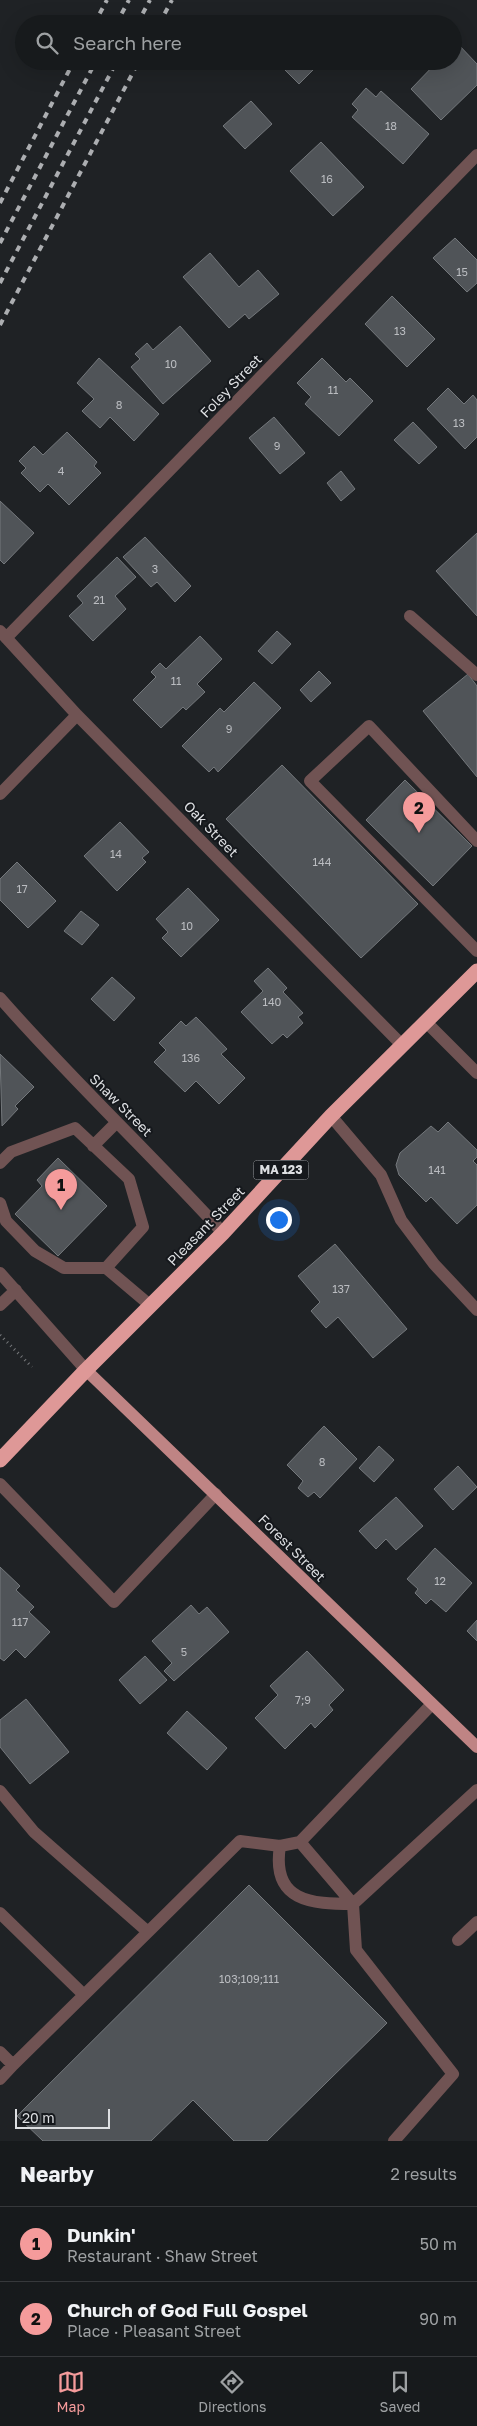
<!DOCTYPE html>
<html lang="en">
<head>
<meta charset="utf-8">
<style>
	body { margin:0; font-family:"Golos Text",sans-serif; background:#242729; color:#f1f3f6 }
	.scale { position:absolute; left:15px; bottom:12px; width:95px; box-sizing:border-box; padding-left:5px; border:2px solid #dddfe2; border-top:0; font-size:14px; line-height:18px; white-space:nowrap; color:#dddfe2; -webkit-text-stroke:4px #15181c; paint-order:stroke }
	.you { position:absolute; left:278px; top:1219px; width:18px; height:18px; margin:-12px; border:4px solid #fff; border-radius:50%; background:#1a73e8; box-shadow:0 0 0 8px #1a73e833 }
	.badge { display:grid; place-items:center; width:32px; height:32px; border-radius:50%; background:#f59b9b; color:#111; font-size:16px; font-weight:700 }
	.pin { position:absolute; translate:-50% -41px; filter:drop-shadow(0 1px 2px #0008) }
	.pin::after { content:''; position:absolute; top:26px; width:18px; height:15px; background:inherit; clip-path:polygon(0 0,100% 0,50% 100%) }
	.list { margin:0; padding:0; list-style:none }
	h2 { display:flex; justify-content:space-between; align-items:center; height:65px; margin:0; padding:0 20px; font-size:21px }
	h2 small { font-size:16px; font-weight:400; color:#9ea1a3 }
	.list li { display:grid; grid-template-columns:32px 1fr auto; gap:15px; align-items:center; box-sizing:border-box; height:75px; padding:0 20px; border-top:1px solid #36383b }
	.list b { display:block; font-size:19px; white-space:nowrap }
	.list p { margin:0; font-size:16px; white-space:nowrap; color:#9ea1a3 }
	.list em { font-size:16px; font-style:normal; color:#9ea1a3 }
	.icon { flex:none; width:28px; height:28px; fill:none; stroke:currentColor; stroke-width:2; stroke-linecap:round; stroke-linejoin:round }
	.map { position:relative; flex:none; width:477px; height:2141px; overflow:hidden }
	.search { position:absolute; background:#171a1c; box-shadow:0 5px 20px #0002; left:15px; right:15px; top:15px; height:55px; display:flex; align-items:center; gap:12px; box-sizing:border-box; padding:0 18px; border-radius:28px; color:#9ea1a3; font-size:19px }
	.sheet { height:215px; background:#171a1c }
	nav { display:flex; justify-content:space-around; align-items:center; box-sizing:border-box; height:70px; border-top:1px solid #36383b; background:#171a1c; font-size:14px; color:#9ea1a3 }
	nav a { display:grid; justify-items:center; gap:2px }
	nav .on { color:#f59b9b }
	.map>svg:first-child { display:block }
	.building { fill:#505458; stroke:#74787c }
	.lines { fill:none; stroke-linecap:round; stroke-linejoin:round }
	.path { stroke:#77797c; stroke-width:3; stroke-dasharray:1 4; stroke-linecap:butt }
	.minor { stroke:#705353; stroke-width:12 }
	.major { stroke:#bf8484; stroke-width:12 }
	.highway { stroke:#de9897; stroke-width:15 }
	.rail { stroke:#acaeb1; stroke-width:4; stroke-dasharray:6 6; stroke-linecap:butt }
	.labels { text-anchor:middle; stroke-width:4; stroke-linejoin:round; paint-order:stroke }
	.number-label { font-size:11px; fill:#babcc0 }
	.shield { fill:#15181c; stroke:#a1a3a7; stroke-width:1 }
	.shield-label { font-size:12px; font-weight:bold; fill:#dddfe2 }
	.street-label { font-size:14px; fill:#dddfe2; stroke:#15181c }
</style>
</head>
<body>
<div class="map">
<svg width="477" height="2141" viewBox="0 0 477 2141">
	<rect width="100%" height="100%" fill="#1f2225"/>
	<!-- building -->
	<path class="building" d="M 457,43 L 477,64 L 477,85 L 441,120 L 411,89 L 438,61 L 453,61 L 453,46 Z
		M 276,61 L 322,61 L 299,84 Z
		M 366,88 L 376,97 L 381,91 L 429,134 L 403,164 L 352,117 L 358,110 L 352,104 Z
		M 251,101 L 272,124 L 245,149 L 223,126 Z
		M 321,142 L 364,187 L 333,216 L 290,171 Z
		M 455,238 L 477,260 L 477,283 L 467,292 L 433,258 Z
		M 210,253 L 239,287 L 258,270 L 279,294 L 249,319 L 245,314 L 229,328 L 183,277 Z
		M 392,296 L 435,339 L 407,367 L 365,324 Z
		M 180,326 L 211,361 L 163,404 L 131,367 L 140,359 L 135,354 L 147,343 L 153,350 Z
		M 99,358 L 159,414 L 134,441 L 110,417 L 100,428 L 82,411 L 94,399 L 77,383 Z
		M 322,358 L 346,382 L 350,378 L 373,401 L 339,436 L 305,404 L 311,397 L 297,383 Z
		M 448,388 L 464,404 L 473,395 L 477,400 L 477,437 L 465,449 L 427,409 Z
		M 274,417 L 305,453 L 280,474 L 249,438 Z
		M 413,422 L 437,447 L 419,464 L 394,440 Z
		M 67,432 L 97,462 L 94,466 L 101,473 L 69,505 L 48,484 L 40,492 L 21,473 L 26,468 L 19,461 L 34,446 L 43,455 Z
		M 341,471 L 355,489 L 341,501 L 327,483 Z
		M 0,501 L 34,533 L 4,564 L 0,560 Z
		M 477,533 L 477,616 L 436,571 Z
		M 145,537 L 191,586 L 175,602 L 157,582 L 151,587 L 123,557 Z
		M 117,557 L 136,577 L 115,596 L 126,609 L 93,641 L 69,616 L 83,603 L 77,596 Z
		M 277,631 L 291,644 L 272,664 L 258,651 Z
		M 200,636 L 222,659 L 197,684 L 205,692 L 186,710 L 183,707 L 161,728 L 133,700 L 156,677 L 151,672 L 160,663 L 166,669 Z
		M 319,671 L 331,683 L 311,702 L 300,690 Z
		M 468,674 L 477,686 L 477,777 L 423,711 Z
		M 254,682 L 281,708 L 218,772 L 214,767 L 209,772 L 182,746 L 220,708 L 224,712 Z
		M 282,765 L 418,904 L 361,958 L 226,819 Z
		M 405,780 L 472,846 L 433,886 L 366,820 Z
		M 120,822 L 149,852 L 142,858 L 146,862 L 117,891 L 84,856 Z
		M 17,862 L 56,901 L 28,928 L 0,900 L 0,879 Z
		M 188,888 L 219,920 L 181,957 L 162,938 L 168,932 L 156,919 Z
		M 81,911 L 99,925 L 82,945 L 64,931 Z
		M 268,968 L 287,988 L 283,992 L 303,1013 L 298,1017 L 303,1023 L 287,1038 L 283,1034 L 272,1044 L 241,1012 L 263,991 L 254,981 Z
		M 112,977 L 135,998 L 114,1021 L 91,999 Z
		M 196,1017 L 227,1049 L 221,1054 L 245,1078 L 219,1104 L 196,1081 L 185,1092 L 154,1062 L 166,1050 L 159,1043 L 181,1021 L 186,1026 Z
		M 0,1054 L 34,1087 L 15,1106 L 18,1109 L 2,1126 Z
		M 448,1122 L 477,1150 L 477,1157 L 473,1161 L 477,1165 L 477,1205 L 457,1224 L 431,1197 L 426,1202 L 399,1175 L 396,1165 L 400,1153 L 431,1126 L 438,1132 Z
		M 58,1158 L 107,1206 L 58,1256 L 15,1214 L 42,1186 L 37,1180 Z
		M 335,1244 L 407,1329 L 373,1358 L 338,1317 L 326,1328 L 311,1311 L 320,1302 L 298,1276 Z
		M 324,1426 L 357,1459 L 320,1498 L 314,1492 L 308,1497 L 298,1488 L 303,1481 L 287,1465 Z
		M 379,1446 L 394,1460 L 374,1482 L 359,1468 Z
		M 458,1466 L 477,1487 L 453,1510 L 434,1489 Z
		M 396,1497 L 423,1526 L 396,1550 L 386,1539 L 376,1549 L 359,1531 Z
		M 435,1548 L 472,1583 L 446,1612 L 431,1599 L 426,1604 L 415,1593 L 418,1589 L 407,1579 Z
		M 0,1567 L 20,1586 L 16,1590 L 34,1607 L 29,1612 L 50,1632 L 25,1658 L 16,1649 L 4,1661 L 0,1658 Z
		M 191,1605 L 199,1614 L 207,1607 L 229,1632 L 174,1681 L 164,1671 L 172,1663 L 152,1641 Z
		M 477,1620 L 477,1641 L 467,1631 Z
		M 307,1651 L 344,1690 L 329,1705 L 333,1710 L 315,1728 L 311,1723 L 285,1749 L 255,1718 L 278,1695 L 270,1686 Z
		M 145,1656 L 167,1680 L 140,1704 L 119,1680 Z
		M 26,1699 L 69,1752 L 30,1784 L 0,1747 L 0,1720 Z
		M 187,1711 L 227,1748 L 207,1770 L 167,1733 Z
		M 249,1885 L 387,2023 L 267,2141 L 234,2141 L 193,2100 L 151,2141 L 43,2141 L 17,2116 Z"/>
	<g class="lines">
		<!-- path -->
		<path class="path" d="M 0,1335 L 32,1367"/>
		<!-- minor -->
		<path class="minor" d="M 410,616 L 477,675
			M 0,631 L 77,715 L 402,1045
			M 6,638 L 477,155
			M 0,794 L 77,715
			M 477,841 L 369,726 L 310,781 L 477,951
			M 0,998 C 71,1079 150,1153 223,1233
			M 426,1022 L 477,1073
			M 331,1116 L 381,1175 L 401,1220 L 434,1264 L 477,1310
			M 93,1146 L 117,1122
			M 0,1163 L 11,1152 L 75,1128 L 129,1179 L 143,1227 L 106,1268
			M 0,1203 L 6,1221 L 35,1251 L 64,1268 L 106,1268 L 151,1306
			M 0,1273 L 86,1370
			M 0,1305 L 16,1290
			M 0,1484 L 114,1602 L 216,1494
			M 432,1704 L 300,1842 L 353,1904 L 477,1790
			M 0,1791 L 34,1832 L 148,1932 L 240,1841 L 280,1846 L 300,1842
			M 280,1846 C 271,1902 312,1904 353,1904 L 356,1950 L 453,2074 L 394,2141
			M 0,1913 L 84,1995
			M 458,1940 L 477,1922
			M 0,2052 L 13,2065 L 148,1932
			M 0,2079 L 13,2065"/>
		<!-- major -->
		<path class="major" d="M 86,1370 L 477,1747"/>
		<!-- highway -->
		<path class="highway" d="M 0,1460 L 86,1370 L 223,1233 L 331,1116 L 477,971"/>
		<!-- rail -->
		<path class="rail" d="M 94,24 L 107,0
			M 116,24 L 129,0
			M 137,24 L 150,0
			M 159,24 L 172,0
			M 0,203 L 74,61
			M 0,243 L 96,61
			M 0,283 L 117,61
			M 0,325 L 139,61"/>
	</g>
	<g class="labels">
		<!-- number labels -->
		<g class="number-label">
			<text x="391" y="130">18</text>
			<text x="327" y="183">16</text>
			<text x="462" y="276">15</text>
			<text x="400" y="335">13</text>
			<text x="171" y="368">10</text>
			<text x="333" y="394">11</text>
			<text x="119" y="409">8</text>
			<text x="459" y="427">13</text>
			<text x="277" y="450">9</text>
			<text x="61" y="475">4</text>
			<text x="155" y="573">3</text>
			<text x="99" y="604">21</text>
			<text x="176" y="685">11</text>
			<text x="229" y="733">9</text>
			<text x="116" y="858">14</text>
			<text x="322" y="866">144</text>
			<text x="22" y="893">17</text>
			<text x="187" y="930">10</text>
			<text x="272" y="1006">140</text>
			<text x="191" y="1062">136</text>
			<text x="437" y="1174">141</text>
			<text x="341" y="1293">137</text>
			<text x="322" y="1466">8</text>
			<text x="440" y="1585">12</text>
			<text x="20" y="1626">117</text>
			<text x="184" y="1656">5</text>
			<text x="303" y="1704">7;9</text>
			<text x="249" y="1983">103;109;111</text>
		</g>
		<!-- shield labels -->
		<rect class="shield" x="253.5" y="1160.5" width="55" height="19" rx="4"/>
		<g class="shield-label">
			<text x="281" y="1174">MA 123</text>
		</g>
		<!-- street labels -->
		<g class="street-label">
			<text transform="translate(231 386) rotate(-46)" y="5">Foley Street</text>
			<text transform="translate(211 829) rotate(46)" y="5">Oak Street</text>
			<text transform="translate(121 1105) rotate(45)" y="5">Shaw Street</text>
			<text transform="translate(206 1226) rotate(-46)" y="5">Pleasant Street</text>
			<text transform="translate(292 1548) rotate(45)" y="5">Forest Street</text>
		</g>
	</g>
</svg>
<div class="scale">20 m</div>
<div class="you"></div>
<div class="pin badge" style="left:61px;top:1210px">1</div>
<div class="pin badge" style="left:419px;top:833px">2</div>
<div class="search"><svg class="icon" aria-label="search" viewBox="0 0 24 24"><circle cx="10" cy="10" r="6"/><path d="M15 15l6 6"/></svg>Search here</div>
</div>
<section class="sheet">
<h2>Nearby<small>2 results</small></h2>
<ul class="list">
<li><span class="badge">1</span><div><b>Dunkin'</b><p>Restaurant · Shaw Street</p></div><em>50 m</em></li>
<li><span class="badge">2</span><div><b>Church of God Full Gospel</b><p>Place · Pleasant Street</p></div><em>90 m</em></li>
</ul>
</section>
<nav>
<a class="on"><svg class="icon" aria-label="map" viewBox="0 0 24 24"><path d="M3 6l6-2 6 2 6-2v14l-6 2-6-2-6 2zM9 4v14M15 6v14"/></svg>Map</a>
<a><svg class="icon" aria-label="directions" viewBox="0 0 24 24"><path d="M12 3l9 9-9 9-9-9zM9 14v-3h6M13 9l2 2-2 2"/></svg>Directions</a>
<a><svg class="icon" aria-label="saved" viewBox="0 0 24 24"><path d="M7 4h10v16l-5-4-5 4z"/></svg>Saved</a>
</nav>
</body>
</html>
